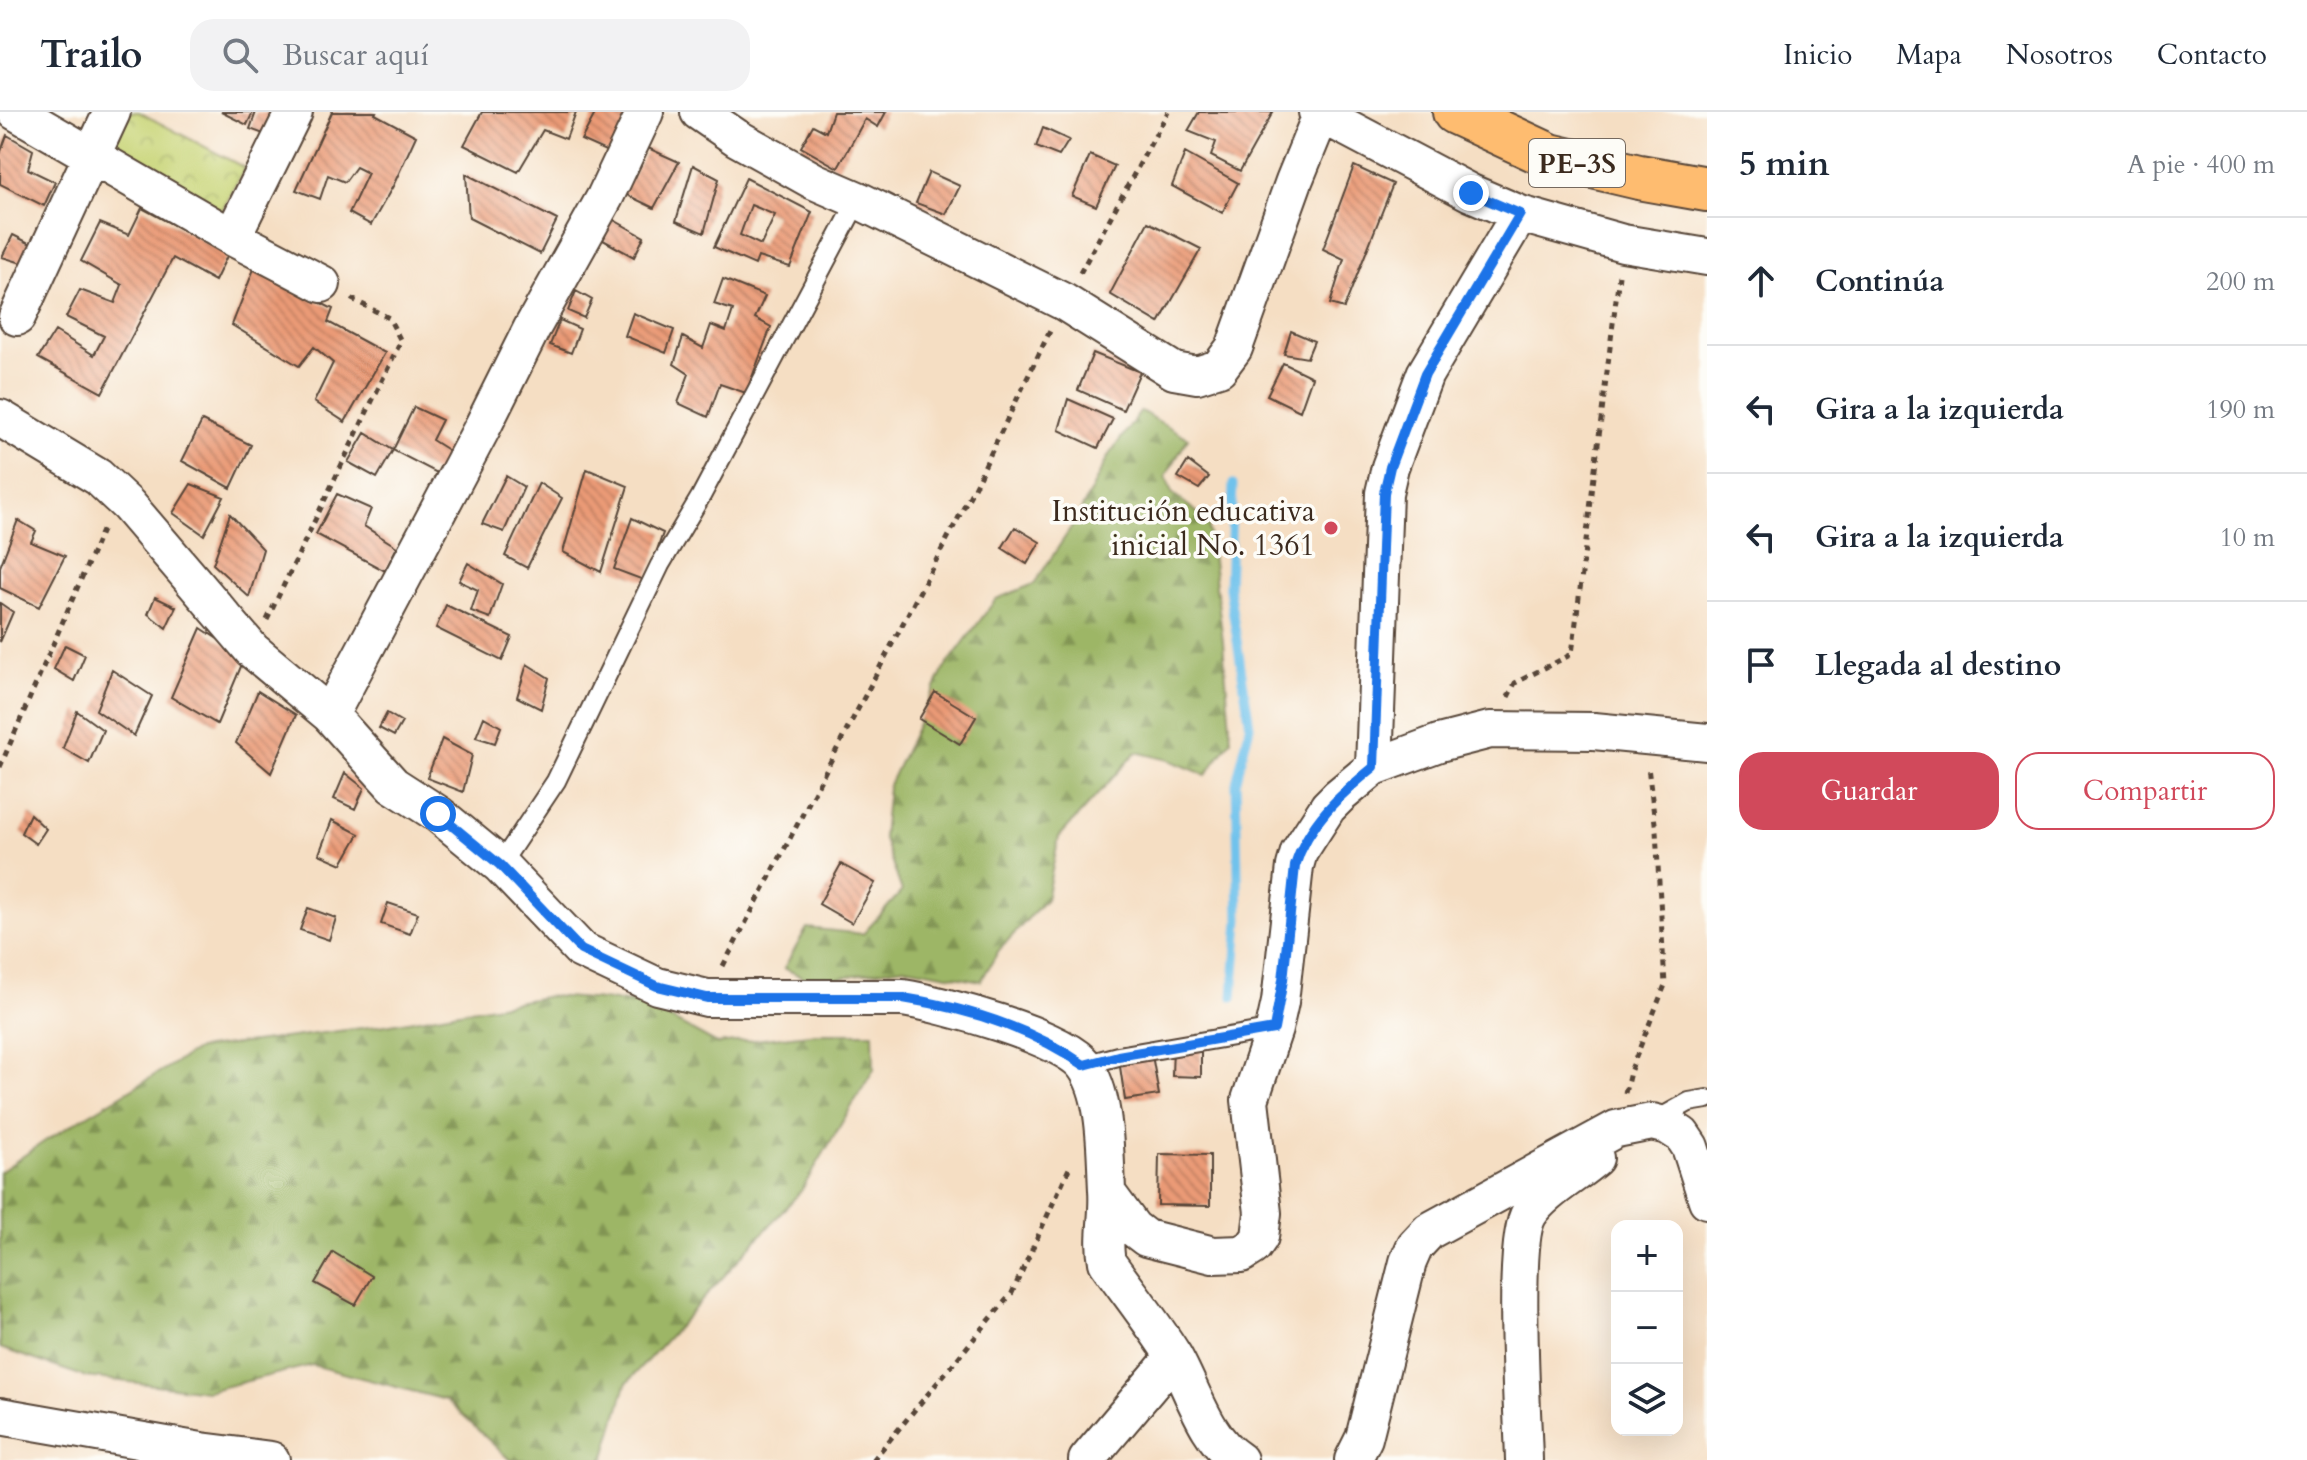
<!DOCTYPE html>
<html lang="es">
<head>
<meta charset="utf-8">
<style>
	body { margin:0; font-family:Cardo,serif; background:#f2f2f3; color:#1f2937 }
	.controls { position:absolute; right:24px; bottom:24px; display:grid; overflow:hidden; border-radius:16px; box-shadow:0 8px 32px #0002 }
	.controls button { width:72px; height:72px; display:grid; place-items:center; padding:0; border:0; border-bottom:2px solid #e0e1e3; background:#fff; color:#1f2937; font:40px sans-serif }
	.stop { position:absolute; width:24px; height:24px; margin:-18px; border:6px solid #1a73e8; border-radius:50%; background:#fff }
	.stop.end { background:#1a73e8; border-color:#fff; box-shadow:0 2px 8px #0008 }
	.list { margin:0; padding:0; list-style:none }
	h2 { display:flex; justify-content:space-between; align-items:center; height:104px; margin:0; padding:0 32px; font-size:34px }
	h2 small { font-size:26px; font-weight:400; color:#747a83 }
	.list li { display:grid; grid-template-columns:52px 1fr auto; gap:24px; align-items:center; box-sizing:border-box; height:128px; padding:0 32px; border-top:2px solid #e0e1e3 }
	.list b { display:block; font-size:30px; white-space:nowrap }
	.list em { font-size:26px; font-style:normal; color:#747a83 }
	.actions { display:flex; gap:16px; padding:24px 32px }
	.actions a { flex:1; padding:18px 0; border:2px solid #d1495b; border-radius:24px; text-align:center; font-size:28px; color:#d1495b }
	.actions .main { background:#d1495b; color:#fff }
	.icon { flex:none; width:44px; height:44px; fill:none; stroke:currentColor; stroke-width:2; stroke-linecap:round; stroke-linejoin:round }
	.map { position:relative; flex:none; width:1707px; height:1348px; overflow:hidden }
	header { display:flex; align-items:center; gap:48px; box-sizing:border-box; height:112px; padding:0 40px; background:#fff; border-bottom:2px solid #e0e1e3 }
	header strong { font-size:38px }
	nav { display:flex; gap:44px; margin-inline-start:auto; font-size:28px }
	.search { width:560px; height:72px; background:#f2f2f3; display:flex; align-items:center; gap:20px; box-sizing:border-box; padding:0 28px; border-radius:24px; color:#747a83; font-size:30px }
	main { display:flex }
	aside { flex:1; background:#fff }
	.map>svg:first-child { display:block }
	.forest { fill:url(#forest-firs); stroke:#6c7042; stroke-width:2 }
	.park { fill:url(#park-crowns); stroke:#817f4a; stroke-width:2 }
	.lines { fill:none; stroke-linecap:round; stroke-linejoin:round }
	.stream { stroke:#70c2ec; stroke-width:9 }
	.building { fill:url(#building-back-hatch); fill-rule:evenodd }
	.service-casing { stroke:#574537; stroke-width:22 }
	.minor-casing { stroke:#574537; stroke-width:40 }
	.trunk-casing { stroke:#574537; stroke-width:48 }
	.path { stroke:#574537; stroke-width:5; stroke-dasharray:6 6; stroke-linecap:butt }
	.service { stroke:#fff; stroke-width:18 }
	.minor { stroke:#fff; stroke-width:36 }
	.trunk { stroke:#febc70; stroke-width:44 }
	.route { stroke:#1a73e8; stroke-width:10 }
	.poi-dot { fill:#d1495b; stroke:#fdfcf7; stroke-width:3 }
	.labels { text-anchor:middle; stroke-width:7; stroke-linejoin:round; paint-order:stroke }
	.shield { fill:#fdfcf7; stroke:#75695f; stroke-width:2 }
	.shield-label { font-size:28px; font-weight:bold; fill:#3b2a1e }
	.poi-label { font-size:30px; fill:#3b2a1e; stroke:#fdfcf7; text-anchor:end }
</style>
</head>
<body>
<header>
<strong>Trailo</strong>
<div class="search"><svg class="icon" aria-label="search" viewBox="0 0 24 24"><circle cx="10" cy="10" r="6"/><path d="M15 15l6 6"/></svg>Buscar aquí</div>
<nav><a>Inicio</a><a>Mapa</a><a>Nosotros</a><a>Contacto</a></nav>
</header>
<main>
<div class="map">
<svg width="1707" height="1348" viewBox="0 0 1707 1348">
	<defs>
		<pattern id="forest-firs" width="22" height="20" patternUnits="userSpaceOnUse" patternTransform="scale(2)"><rect width="22" height="20" fill="#9db666"/><path d="M5 1l3.5 6h-7zM16 11l3.5 6h-7z" fill="#819453"/></pattern>
		<pattern id="park-crowns" width="20" height="18" patternUnits="userSpaceOnUse" patternTransform="scale(2)"><rect width="20" height="18" fill="#c7d475"/><path d="M2 6a3 3 0 1 1 6 0M12 15a3 3 0 1 1 6 0" fill="none" stroke="#acb665"/></pattern>
		<pattern id="building-back-hatch" width="6" height="6" patternUnits="userSpaceOnUse" patternTransform="scale(2)"><rect width="6" height="6" fill="#ea9a76"/><path d="M-1 5l2 2M0 0l6 6M5-1l2 2" fill="none" stroke="#bf7e60"/></pattern>
	</defs>
	<rect width="100%" height="100%" fill="#fdfcf7"/>
	<filter id="ink" filterUnits="userSpaceOnUse"><feTurbulence type="fractalNoise" baseFrequency=".0125" numOctaves="2"/><feDisplacementMap in="SourceGraphic" scale="16" xChannelSelector="R" yChannelSelector="G"/><feConvolveMatrix kernelMatrix="1 2 1 2 8 2 1 2 1" color-interpolation-filters="sRGB"/></filter>
	<filter id="wash" filterUnits="userSpaceOnUse"><feTurbulence type="fractalNoise" baseFrequency=".006" numOctaves="4" result="noise"/><feDisplacementMap in="SourceGraphic" scale="32" xChannelSelector="R" yChannelSelector="G"/><feGaussianBlur stdDeviation="1.8" result="paint"/><feColorMatrix in="noise" values="0 0 0 0 0 0 0 0 0 0 0 0 0 0 0 0 0 1.4 0 .05"/><feComposite in="paint" operator="in"/></filter>
	<g filter="url(#wash)">
		<rect width="100%" height="100%" fill="#f5dec3"/>
		<!-- forest -->
		<path class="forest" d="M 1141,299 L 1188,326 L 1166,364 L 1172,381 L 1208,409 L 1223,530 L 1231,628 L 1206,663 L 1169,648 L 1136,640 L 1059,725 L 1046,787 L 999,838 L 981,869 L 904,855 L 812,870 L 784,856 L 807,816 L 863,822 L 902,779 L 883,725 L 888,675 L 944,557 L 996,487 L 1034,472 L 1075,410 L 1109,343 Z
			M 550,884 L 642,891 L 717,932 L 819,921 L 873,921 L 874,957 L 801,1079 L 626,1272 L 604,1348 L 510,1348 L 446,1288 L 312,1253 L 207,1279 L 86,1265 L 0,1236 L 0,1060 L 45,1029 L 198,937 L 385,913 Z"/>
		<!-- park -->
		<path class="park" d="M 127,0 L 139,0 L 245,56 L 220,102 L 105,41 Z"/>
		<g class="lines">
			<!-- stream -->
			<path class="stream" d="M 1233,885 L 1239,809 L 1236,671 L 1250,614 L 1229,476 L 1233,372"/>
		</g>
		<g id="blocks">
			<!-- building -->
			<path class="building" d="M 221,0 L 253,0 L 247,13 Z
				M 256,0 L 288,0 L 277,27 L 250,17 Z
				M 332,0 L 376,0 L 375,2 L 416,24 L 393,74 L 371,113 L 349,101 L 368,61 L 356,55 L 345,70 L 328,63 L 320,87 L 296,78 Z
				M 482,0 L 576,0 L 566,27 L 543,18 L 518,60 L 464,33 Z
				M 596,0 L 629,0 L 612,42 L 581,28 Z
				M 833,0 L 886,0 L 878,15 L 865,7 L 838,56 L 801,35 L 813,13 L 826,20 Z
				M 1199,0 L 1273,0 L 1240,59 L 1211,44 L 1216,30 L 1188,19 Z
				M 1043,16 L 1069,28 L 1059,44 L 1036,35 Z
				M 7,23 L 33,38 L 28,57 L 55,70 L 44,94 L 0,72 L 0,42 Z
				M 648,36 L 679,50 L 654,96 L 623,81 Z
				M 1185,41 L 1238,71 L 1222,101 L 1172,74 Z
				M 1090,43 L 1115,54 L 1096,94 L 1072,84 Z
				M 693,53 L 719,67 L 704,121 L 676,109 Z
				M 1354,54 L 1393,72 L 1344,196 L 1330,192 L 1344,147 L 1323,137 Z
				M 929,60 L 960,74 L 946,102 L 916,91 Z
				M 466,62 L 557,108 L 540,142 L 469,106 Z
				M 746,66 L 812,100 L 790,155 L 758,145 L 755,153 L 714,135 ZM 751,93 L 775,103 L 761,133 L 740,123 Z
				M 142,96 L 228,142 L 215,169 L 173,146 L 102,281 L 38,246 L 55,219 L 94,243 L 104,224 L 66,205 L 80,178 L 115,191 L 122,173 L 81,149 L 100,111 L 129,123 Z
				M 612,107 L 644,125 L 634,145 L 603,128 Z
				M 1148,110 L 1201,137 L 1159,211 L 1110,182 Z
				M 13,123 L 33,133 L 25,152 L 2,145 Z
				M 254,157 L 333,197 L 328,210 L 385,241 L 345,310 L 314,290 L 333,251 L 314,235 L 299,254 L 232,213 Z
				M 723,167 L 765,184 L 755,206 L 771,215 L 746,281 L 720,272 L 708,305 L 678,291 L 689,262 L 674,252 L 683,225 L 703,236 L 711,213 L 726,219 L 733,198 L 714,192 Z
				M 576,179 L 592,188 L 584,206 L 568,199 Z
				M 633,201 L 674,218 L 666,241 L 625,224 Z
				M 560,208 L 580,217 L 571,241 L 550,233 Z
				M 1291,219 L 1314,229 L 1307,246 L 1284,242 Z
				M 1093,241 L 1140,260 L 1123,298 L 1078,278 Z
				M 1283,251 L 1312,265 L 1300,299 L 1267,283 Z
				M 1068,287 L 1113,307 L 1098,336 L 1059,318 Z
				M 414,295 L 442,308 L 432,328 L 451,340 L 439,362 L 393,338 L 377,366 L 348,350 L 365,321 L 393,338 Z
				M 202,309 L 251,333 L 231,376 L 182,349 Z
				M 1188,349 L 1209,365 L 1199,377 L 1178,365 Z
				M 587,357 L 628,374 L 601,460 L 563,440 Z
				M 506,364 L 524,375 L 504,420 L 482,412 Z
				M 539,371 L 562,386 L 527,456 L 505,444 Z
				M 191,372 L 224,385 L 204,423 L 173,401 Z
				M 337,382 L 371,397 L 364,414 L 397,435 L 385,459 L 316,422 Z
				M 230,402 L 263,437 L 249,485 L 213,452 Z
				M 632,406 L 663,421 L 646,469 L 614,457 Z
				M 18,408 L 36,419 L 31,430 L 65,444 L 39,495 L 0,476 L 0,455 Z
				M 1015,415 L 1040,430 L 1027,452 L 1002,436 Z
				M 468,451 L 502,472 L 490,506 L 471,499 L 478,478 L 459,469 Z
				M 155,485 L 176,495 L 166,516 L 148,502 Z
				M 0,491 L 13,500 L 0,530 Z
				M 446,493 L 512,525 L 502,549 L 436,516 Z
				M 201,516 L 245,545 L 217,612 L 171,585 Z
				M 65,533 L 85,543 L 74,569 L 54,557 Z
				M 527,552 L 549,566 L 541,597 L 517,585 Z
				M 112,558 L 152,584 L 134,624 L 96,598 Z
				M 258,579 L 296,603 L 271,661 L 236,631 Z
				M 935,580 L 976,605 L 960,632 L 919,607 Z
				M 77,599 L 103,618 L 89,651 L 63,636 Z
				M 387,601 L 402,610 L 394,624 L 379,616 Z
				M 484,605 L 501,615 L 495,631 L 476,625 Z
				M 442,627 L 472,643 L 463,680 L 427,666 Z
				M 345,661 L 364,676 L 355,697 L 334,687 Z
				M 30,702 L 46,717 L 36,732 L 21,721 Z
				M 332,708 L 359,722 L 342,752 L 319,742 Z
				M 841,752 L 875,771 L 852,811 L 819,792 Z
				M 388,791 L 418,801 L 410,822 L 381,812 Z
				M 308,796 L 336,806 L 329,828 L 300,818 Z
				M 1173,935 L 1201,935 L 1201,965 L 1172,964 Z
				M 1152,943 L 1159,983 L 1125,988 L 1119,948 Z
				M 1159,1042 L 1210,1043 L 1210,1094 L 1158,1093 Z
				M 333,1140 L 372,1164 L 355,1193 L 315,1171 Z"/>
		</g>
	</g>
	<g filter="url(#ink)">
		<use href="#blocks" fill-opacity="0" stroke="#574537" stroke-width="2"/>
		<g class="lines">
			<defs>
				<path id="service" d="M 500,753 L 556,669 L 660,453 L 701,384 L 858,88
					M 1084,953 L 1118,944 L 1274,917
					M 1655,1009 L 1689,990 L 1707,987"/>
				<path id="minor" d="M 16,0 L 232,125 L 294,0
					M 699,0 L 737,26 L 814,69 L 858,88 L 1064,190 L 1174,259 L 1197,263 L 1219,256 L 1234,236 L 1294,69 L 1321,3
					M 1317,0 L 1471,81 L 1520,102 L 1623,131 L 1707,145
					M 232,125 L 322,172
					M 17,205 L 112,0
					M 0,306 L 98,365 L 128,393 L 252,538 L 330,603 L 393,673 L 438,702 L 500,753 L 581,838 L 657,874 L 707,886 L 903,886 C 941,892 1062,924 1084,953 C 1107,983 1105,1042 1107,1078 C 1109,1103 1102,1125 1107,1150 C 1129,1181 1153,1211 1173,1243 C 1192,1275 1205,1327 1239,1348
					M 330,603 L 481,318 L 532,216 L 605,85 L 645,0
					M 1374,655 L 1384,381 L 1390,355 L 1425,262 L 1520,102
					M 1108,1082 L 1133,1116 L 1146,1126 L 1213,1143 L 1242,1142 L 1253,1135 L 1260,1125 L 1263,1101 L 1250,988 L 1274,917 L 1280,890 L 1295,754 L 1299,740 L 1328,695 L 1339,684 L 1374,655 L 1439,631 L 1490,618 L 1594,619 L 1707,630
					M 0,1304 L 201,1339 L 271,1348
					M 1087,1348 L 1174,1245
					M 1353,1348 L 1364,1326 L 1408,1150 L 1415,1134 L 1429,1119 L 1616,1017 L 1652,1010 L 1668,1014 L 1682,1023 L 1690,1035 L 1707,1088
					M 1524,1348 C 1523,1304 1511,1131 1529,1102 C 1542,1081 1577,1062 1595,1046"/>
				<path id="trunk" d="M 1455,0 L 1550,44 L 1639,65 L 1707,77"/>
			</defs>
			<!-- service casing -->
			<use href="#service" class="service-casing"/>
			<!-- minor casing -->
			<use href="#minor" class="minor-casing"/>
			<!-- trunk casing -->
			<use href="#trunk" class="trunk-casing"/>
			<!-- path -->
			<path class="path" d="M 1080,161 L 1168,0
				M 267,508 L 401,229 L 389,206 L 348,185
				M 1508,585 L 1515,571 L 1572,542 L 1619,163
				M 0,655 L 104,414
				M 723,854 L 973,378 L 1050,219
				M 1625,981 L 1630,960 L 1665,873 L 1656,719 L 1648,655
				M 873,1348 L 1012,1181 L 1071,1052"/>
			<!-- service -->
			<use href="#service" class="service"/>
			<!-- minor -->
			<use href="#minor" class="minor"/>
			<!-- trunk -->
			<use href="#trunk" class="trunk"/>
		</g>
	</g>
	<g class="lines" filter="url(#ink)">
		<!-- route -->
		<path class="route" d="M 438,702 L 500,753 L 581,838 L 657,874 L 707,886 L 903,886 C 966,896 1032,917 1084,953 L 1118,944 L 1274,917 L 1283,868 L 1295,754 C 1308,711 1341,682 1374,655 L 1384,381 L 1390,355 L 1425,262 L 1520,102 L 1471,81"/>
	</g>
	<!-- markers -->
	<circle class="poi-dot" cx="1331" cy="416" r="8"/>
	<g class="labels">
		<!-- shield labels -->
		<rect class="shield" x="1529" y="27" width="96" height="48" rx="6"/>
		<g class="shield-label">
			<text x="1577" y="61">PE-3S</text>
		</g>
		<!-- poi labels -->
		<g class="poi-label">
			<text x="1315" y="409">Institución educativa<tspan x="1315" dy="34">inicial No. 1361</tspan></text>
		</g>
	</g>
</svg>
<div class="controls">
<button>+</button>
<button>−</button>
<button><svg class="icon" aria-label="layers" viewBox="0 0 24 24"><path d="M12 4l9 5-9 5-9-5zM3 14l9 5 9-5"/></svg></button>
</div>
<div class="stop" style="left:438px;top:702px"></div>
<div class="stop end" style="left:1471px;top:81px"></div>
</div>
<aside>
<h2>5 min<small>A pie · 400 m</small></h2>
<ul class="list">
<li><svg class="icon" aria-label="ahead" viewBox="0 0 24 24"><path d="M12 20V5M6 11l6-6 6 6"/></svg><div><b>Continúa</b></div><em>200 m</em></li>
<li><svg class="icon" aria-label="left" viewBox="0 0 24 24"><path d="M17 20v-9H6M10 6l-5 5 5 5"/></svg><div><b>Gira a la izquierda</b></div><em>190 m</em></li>
<li><svg class="icon" aria-label="left" viewBox="0 0 24 24"><path d="M17 20v-9H6M10 6l-5 5 5 5"/></svg><div><b>Gira a la izquierda</b></div><em>10 m</em></li>
<li><svg class="icon" aria-label="arrive" viewBox="0 0 24 24"><path d="M6 21V4h12l-3 4 3 4H6"/></svg><div><b>Llegada al destino</b></div></li>
</ul>
<div class="actions"><a class="main">Guardar</a><a>Compartir</a></div>
</aside>
</main>
</body>
</html>
